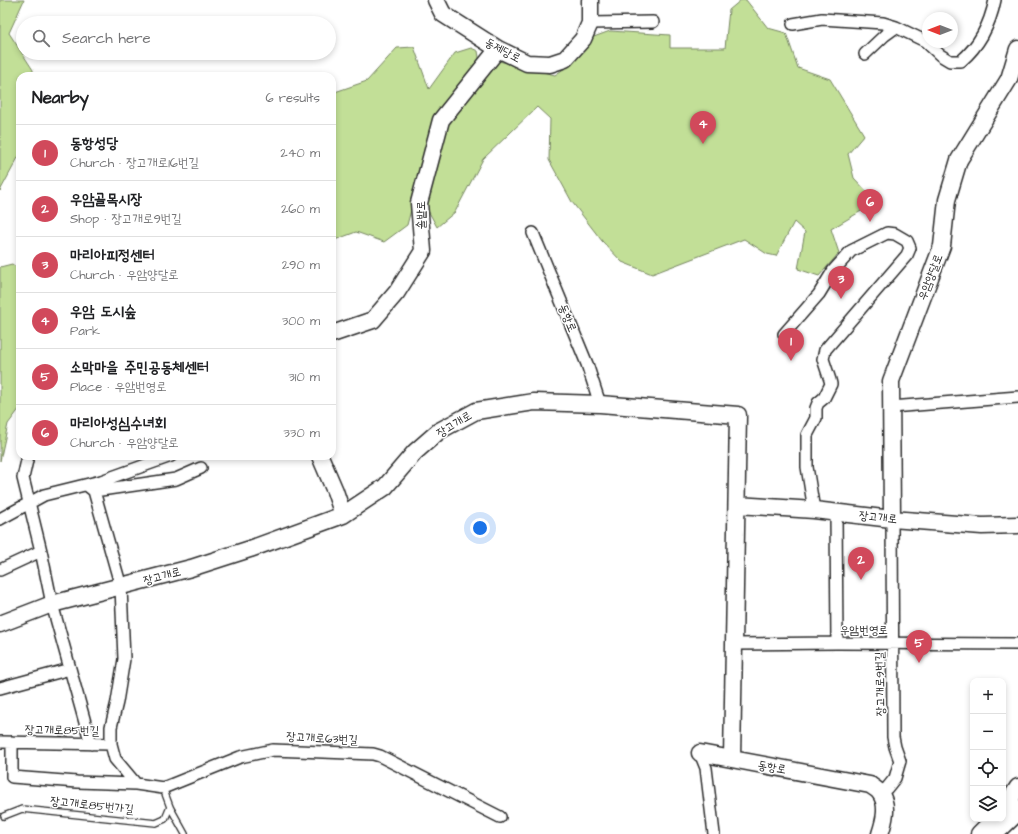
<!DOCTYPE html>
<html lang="en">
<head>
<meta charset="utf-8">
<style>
	body { margin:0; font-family:"Architects Daughter","Poor Story",sans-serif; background:#f2f2f2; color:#202124 }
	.controls { position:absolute; right:12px; bottom:12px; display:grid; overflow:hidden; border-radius:8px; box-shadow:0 2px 6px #0003 }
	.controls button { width:36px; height:36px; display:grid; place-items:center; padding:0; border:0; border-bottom:1px solid #e0e0e0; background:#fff; color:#202124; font:20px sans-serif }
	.compass { position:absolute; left:922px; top:12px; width:36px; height:36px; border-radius:50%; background:#fff; box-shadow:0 2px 6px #0003; rotate:270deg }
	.you { position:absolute; left:480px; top:528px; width:14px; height:14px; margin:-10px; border:3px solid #fff; border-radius:50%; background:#1a73e8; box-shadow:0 0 0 6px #1a73e833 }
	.badge { display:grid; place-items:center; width:26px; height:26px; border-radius:50%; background:#d1495b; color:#fff; font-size:13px; font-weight:700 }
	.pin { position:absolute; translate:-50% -33px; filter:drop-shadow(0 1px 2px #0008) }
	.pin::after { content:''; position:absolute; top:21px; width:14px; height:12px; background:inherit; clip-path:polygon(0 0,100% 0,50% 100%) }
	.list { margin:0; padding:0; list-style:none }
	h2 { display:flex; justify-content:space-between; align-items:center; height:52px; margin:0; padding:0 16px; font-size:17px }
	h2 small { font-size:13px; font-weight:400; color:#757577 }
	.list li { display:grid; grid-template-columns:26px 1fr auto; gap:12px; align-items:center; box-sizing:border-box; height:56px; padding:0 16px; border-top:1px solid #e0e0e0 }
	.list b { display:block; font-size:15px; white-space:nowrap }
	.list p { margin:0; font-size:13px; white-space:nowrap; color:#757577 }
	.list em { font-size:13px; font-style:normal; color:#757577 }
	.icon { flex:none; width:22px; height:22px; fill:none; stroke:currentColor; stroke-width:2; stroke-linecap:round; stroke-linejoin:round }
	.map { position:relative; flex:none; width:1018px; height:834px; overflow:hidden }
	.search { position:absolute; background:#fff; box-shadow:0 2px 6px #0003; left:16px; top:16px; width:320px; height:44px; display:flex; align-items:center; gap:10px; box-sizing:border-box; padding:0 14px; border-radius:22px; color:#757577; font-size:15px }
	.panel { position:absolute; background:#fff; box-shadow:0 2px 6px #0003; left:16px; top:72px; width:320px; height:388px; border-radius:12px }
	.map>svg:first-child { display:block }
	.green { fill:#c2df97; stroke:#768561 }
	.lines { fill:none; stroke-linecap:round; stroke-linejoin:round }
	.lane-casing { stroke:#2b2b2b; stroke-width:8 }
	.street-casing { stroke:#2b2b2b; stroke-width:14 }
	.secondary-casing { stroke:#2b2b2b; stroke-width:19 }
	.lane { stroke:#fff; stroke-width:5.5 }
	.street { stroke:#fff; stroke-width:11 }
	.secondary { stroke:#fff; stroke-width:16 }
	.labels { text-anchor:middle; stroke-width:3; stroke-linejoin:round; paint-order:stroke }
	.street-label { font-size:12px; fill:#2b2b2b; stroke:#fff }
</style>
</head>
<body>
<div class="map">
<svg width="1018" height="834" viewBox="0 0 1018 834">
	<rect width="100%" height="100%" fill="#fff"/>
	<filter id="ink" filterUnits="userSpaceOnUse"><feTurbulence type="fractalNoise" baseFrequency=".025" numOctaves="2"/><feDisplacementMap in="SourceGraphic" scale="8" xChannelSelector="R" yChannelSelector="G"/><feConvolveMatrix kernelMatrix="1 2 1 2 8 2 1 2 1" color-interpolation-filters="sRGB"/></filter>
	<g filter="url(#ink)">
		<!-- green -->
		<path class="green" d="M 0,0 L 24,0 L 9,33 L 33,70 L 33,76 L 20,76 L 20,154 L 0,191 Z
			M 741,0 L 746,0 L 768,28 L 786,33 L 798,68 L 830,79 L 864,135 L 848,154 L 854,178 L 870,195 L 868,207 L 831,229 L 839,253 L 819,276 L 798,269 L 805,232 L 794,222 L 776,256 L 767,254 L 744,239 L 652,274 L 622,262 L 602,241 L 572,202 L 549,160 L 550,119 L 537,107 L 483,159 L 455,212 L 437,227 L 424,203 L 448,121 L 495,60 L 555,75 L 568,66 L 591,38 L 610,31 L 670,35 L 670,48 L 725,48 L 729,10 Z
			M 414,47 L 429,89 L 455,53 L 471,48 L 478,51 L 480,63 L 435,120 L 407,225 L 384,242 L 356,232 L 332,241 L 332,93 L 367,81 L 397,48 Z
			M 12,264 L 20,270 L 20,408 L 8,424 L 0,461 L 0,267 Z"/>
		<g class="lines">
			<defs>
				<path id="lane" d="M 163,788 L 170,807 L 185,834
					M 4,816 L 22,809 L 156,823 L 165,819 L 170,807"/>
				<path id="street" d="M 590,23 L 653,22
					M 793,24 L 822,19 L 883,23 L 896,27 L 925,41 L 940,55 L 950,61 L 961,61 C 980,45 990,24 995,0
					M 865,54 L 885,35 L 896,27
					M 533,233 L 587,364 L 600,404
					M 784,334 L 819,294 L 833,271 L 851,251 L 887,233 L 895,234 L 907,241 L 910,248 L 907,255 L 825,350 L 823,359 L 830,380 L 831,384 L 824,398 L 818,403 L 816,408 L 816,418 L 807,435 L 807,467 L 814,510
					M 891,407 L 1018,397
					M 28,456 L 23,478 L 41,551 L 52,604 L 91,744
					M 89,487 L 94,491 L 176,479 L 201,468
					M 94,491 L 121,587 L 124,659 L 117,702 L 111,727 L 111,744 L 115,759 L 136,784 L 163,788 L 240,757 L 273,750 L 373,754 L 380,756 L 500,817
					M 836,513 L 837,643
					M 0,519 L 44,495 L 101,481 L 171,456
					M 0,570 L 41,551
					M 734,644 L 837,643 L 1018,644
					M 0,688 L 70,669
					M 0,742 L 111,744
					M 12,742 L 12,777 L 77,782 L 136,784
					M 700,753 L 706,768 L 714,834
					M 880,793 L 887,788 L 895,778 L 900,761 L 895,747 L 893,737 L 892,519"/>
				<path id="secondary" d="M 436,0 L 443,14 L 498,49 L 527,63 L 550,64 L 565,59 L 583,39 L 590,23 L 590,0
					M 332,334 L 373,320 L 397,292 L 423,251 L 419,203 L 441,120 L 498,49
					M 320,456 L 335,491 L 343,515
					M 737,505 L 814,510 L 892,519 L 982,526 L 1018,525
					M 892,519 L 891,381 L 942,246 L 947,200 L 959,160 L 1009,79 L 1018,49
					M 0,624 L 52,604 L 191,568 L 250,549 L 343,515 L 385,487 L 415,452 L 439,431 L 476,411 L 534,402 L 600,404 L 738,415 L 732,759
					M 700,753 L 870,785 C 873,787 878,790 880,793 C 889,805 884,822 880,834
					M 1003,810 L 1018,787
					M 979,834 L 994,819
					M 995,834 L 1012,818 L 1018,808"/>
			</defs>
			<!-- lane casing -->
			<use href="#lane" class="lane-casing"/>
			<!-- street casing -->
			<use href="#street" class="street-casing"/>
			<!-- secondary casing -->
			<use href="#secondary" class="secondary-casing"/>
			<!-- lane -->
			<use href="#lane" class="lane"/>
			<!-- street -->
			<use href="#street" class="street"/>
			<!-- secondary -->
			<use href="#secondary" class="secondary"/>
		</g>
	</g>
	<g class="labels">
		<!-- street labels -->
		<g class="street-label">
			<text transform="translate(503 50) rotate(28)" y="4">동제당로</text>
			<text transform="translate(421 215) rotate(-90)" y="4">솔밭로</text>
			<text transform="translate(930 277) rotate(-69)" y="4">우암양달로</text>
			<text transform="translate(568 318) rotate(68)" y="4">동항로</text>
			<text transform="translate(454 424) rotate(-31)" y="4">장고개로</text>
			<text transform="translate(878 517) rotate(6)" y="4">장고개로</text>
			<text transform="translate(162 576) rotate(-15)" y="4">장고개로</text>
			<text x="864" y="634">우암번영로</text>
			<text transform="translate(880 684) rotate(-91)" y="4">장고개로9번길</text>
			<text transform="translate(62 730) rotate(1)" y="4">장고개로85번길</text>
			<text transform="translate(322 738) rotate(3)" y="4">장고개로63번길</text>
			<text transform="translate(772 767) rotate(10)" y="4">동항로</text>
			<text transform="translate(92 805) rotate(6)" y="4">장고개로85번가길</text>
		</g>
	</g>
</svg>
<div class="controls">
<button>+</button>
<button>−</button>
<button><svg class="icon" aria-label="locate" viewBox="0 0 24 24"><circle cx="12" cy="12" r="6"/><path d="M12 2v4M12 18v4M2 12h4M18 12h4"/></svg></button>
<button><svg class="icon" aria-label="layers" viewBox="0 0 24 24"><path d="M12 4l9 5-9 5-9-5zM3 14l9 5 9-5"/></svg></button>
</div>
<svg class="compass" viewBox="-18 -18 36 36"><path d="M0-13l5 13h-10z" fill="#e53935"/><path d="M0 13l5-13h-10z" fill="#757577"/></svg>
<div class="you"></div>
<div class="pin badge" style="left:791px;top:361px">1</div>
<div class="pin badge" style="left:861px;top:580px">2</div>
<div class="pin badge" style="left:841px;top:299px">3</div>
<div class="pin badge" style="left:703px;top:144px">4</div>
<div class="pin badge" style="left:919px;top:663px">5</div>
<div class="pin badge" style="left:870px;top:222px">6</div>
<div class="search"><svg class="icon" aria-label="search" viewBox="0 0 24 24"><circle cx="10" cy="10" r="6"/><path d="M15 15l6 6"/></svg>Search here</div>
<section class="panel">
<h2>Nearby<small>6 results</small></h2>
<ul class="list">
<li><span class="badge">1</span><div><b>동항성당</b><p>Church · 장고개로16번길</p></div><em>240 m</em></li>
<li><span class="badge">2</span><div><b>우암골목시장</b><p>Shop · 장고개로9번길</p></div><em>260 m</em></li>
<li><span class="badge">3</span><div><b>마리아피정센터</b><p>Church · 우암양달로</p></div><em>290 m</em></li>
<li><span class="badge">4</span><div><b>우암 도시숲</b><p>Park</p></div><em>300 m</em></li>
<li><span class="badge">5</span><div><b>소막마을 주민공동체센터</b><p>Place · 우암번영로</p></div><em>310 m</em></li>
<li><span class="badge">6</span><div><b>마리아성심수녀회</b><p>Church · 우암양달로</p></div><em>330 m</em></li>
</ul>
</section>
</div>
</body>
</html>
